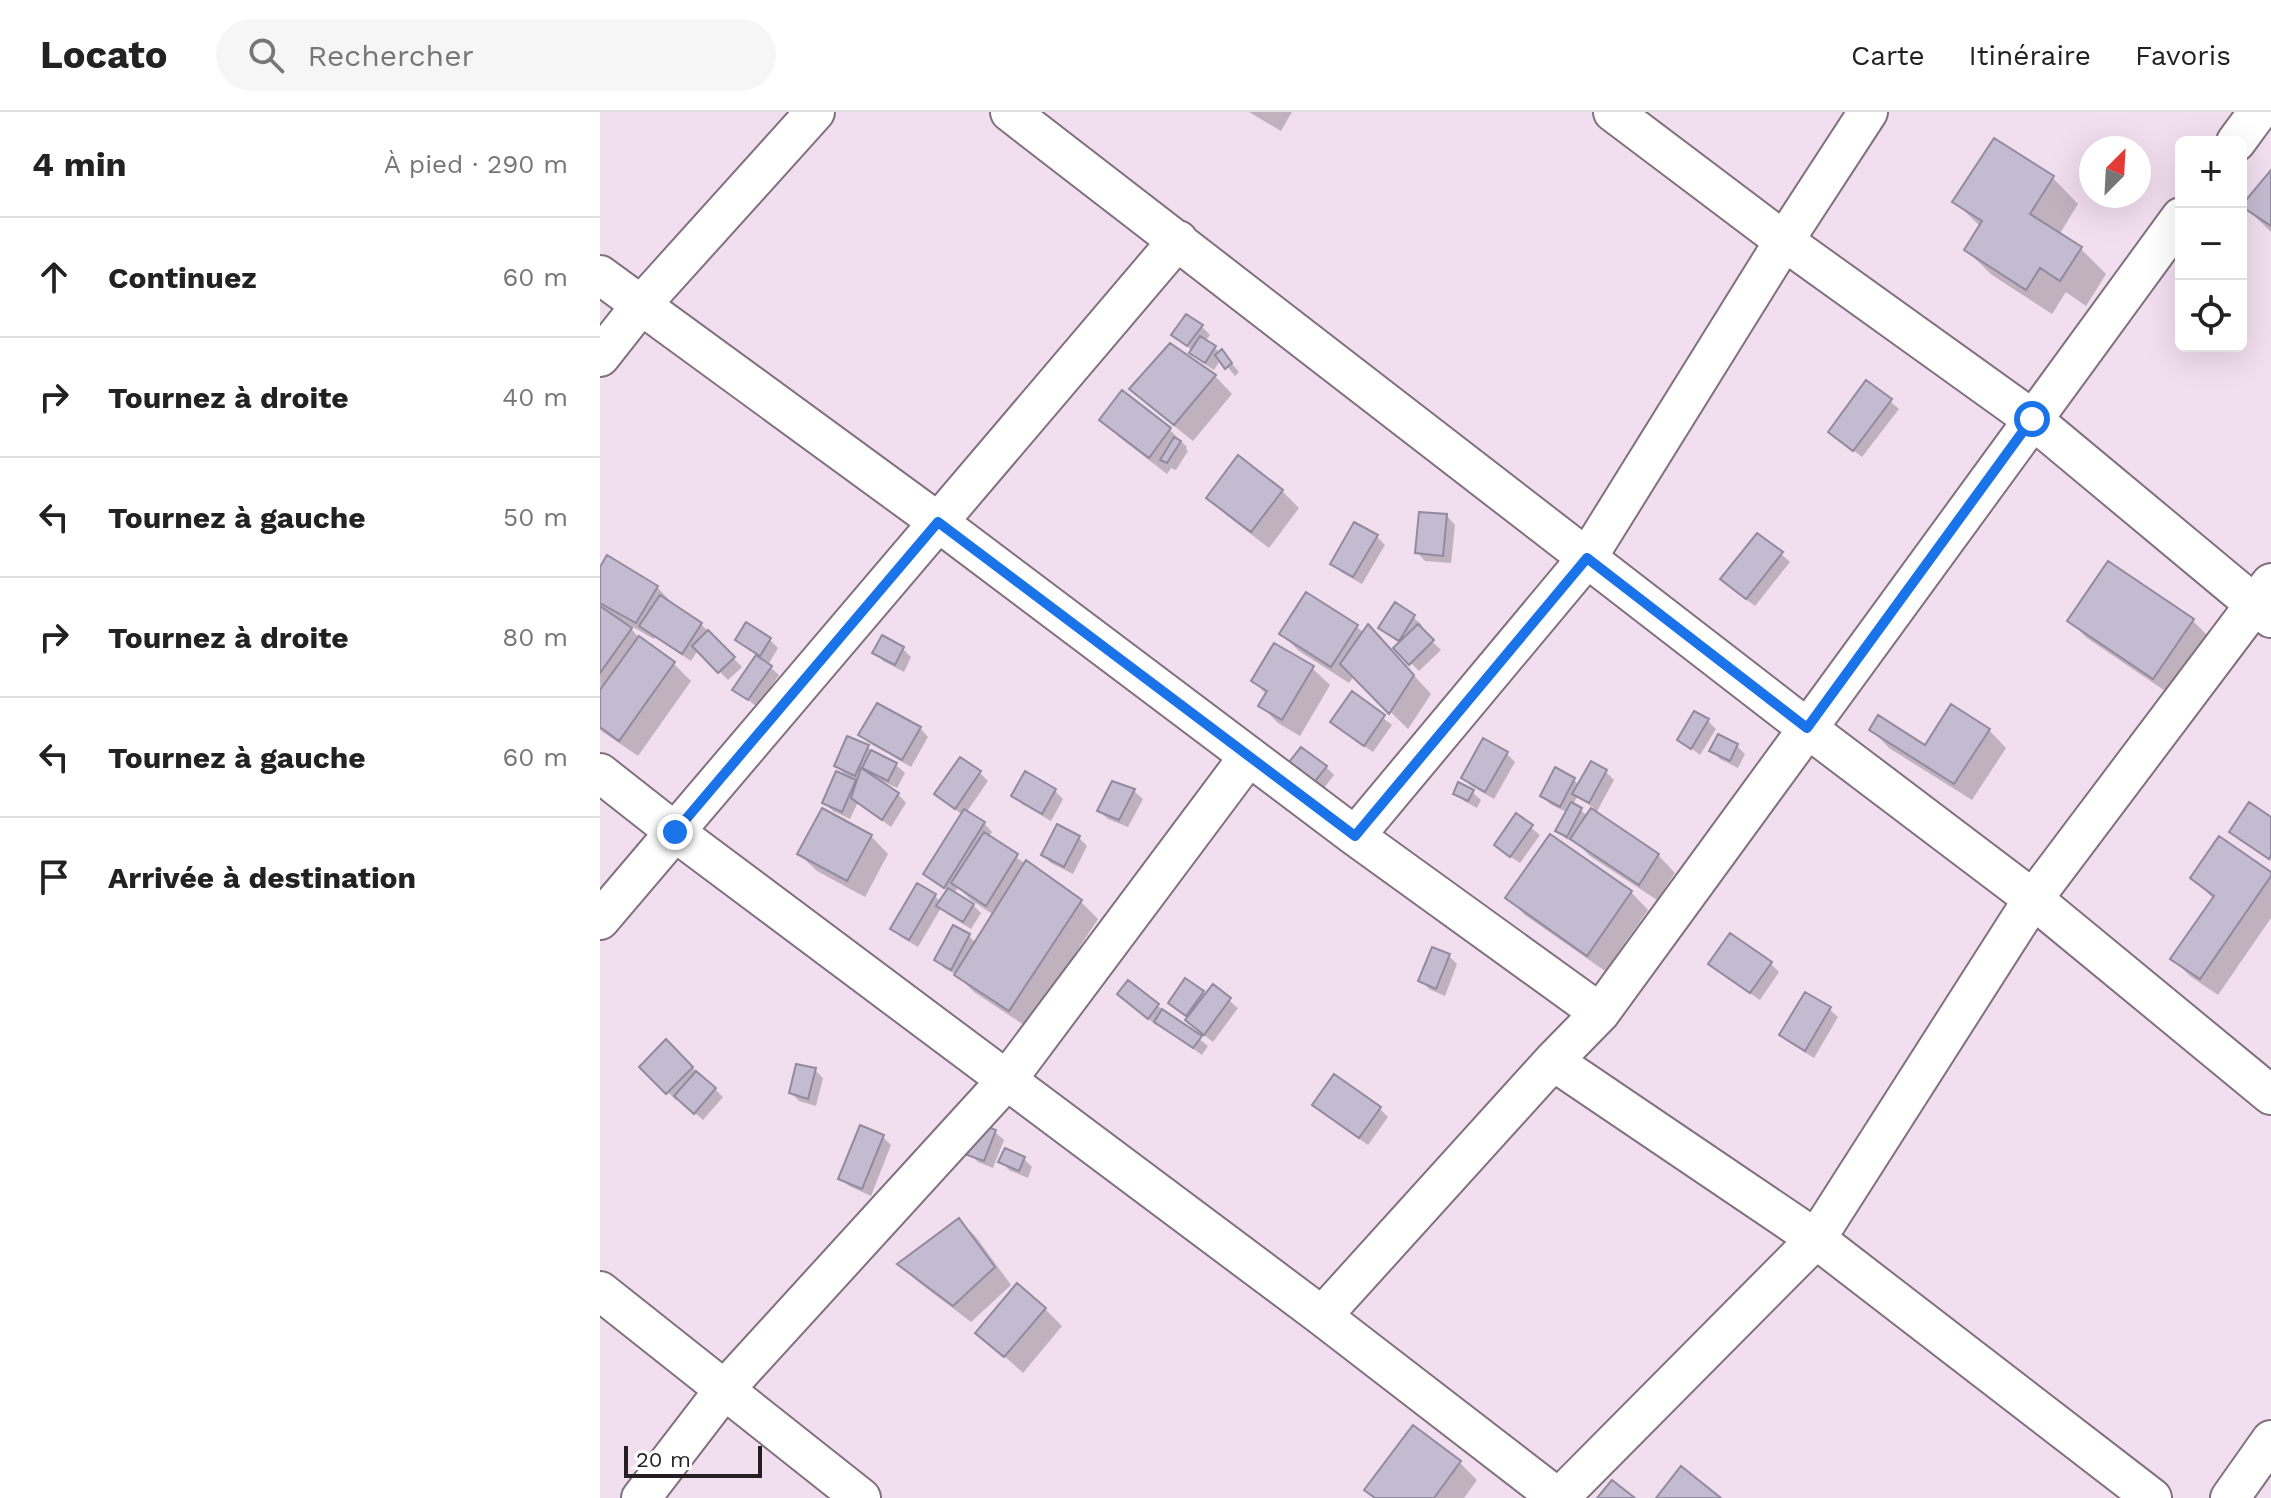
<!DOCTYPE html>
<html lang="fr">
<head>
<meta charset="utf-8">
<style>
	body { margin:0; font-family:"Work Sans",sans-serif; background:#f6f6f6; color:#222 }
	.controls { position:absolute; right:24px; top:24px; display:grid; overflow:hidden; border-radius:12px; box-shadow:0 8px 32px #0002 }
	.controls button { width:72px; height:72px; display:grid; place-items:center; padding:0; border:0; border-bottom:2px solid #e0e0e0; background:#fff; color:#222; font:40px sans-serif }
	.compass { position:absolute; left:1479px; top:24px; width:72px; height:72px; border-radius:50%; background:#fff; box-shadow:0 8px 32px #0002; rotate:24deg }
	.scale { position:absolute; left:24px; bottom:20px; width:138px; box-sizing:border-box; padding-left:8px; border:4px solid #251f24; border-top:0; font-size:22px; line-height:28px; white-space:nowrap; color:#251f24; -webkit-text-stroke:6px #fff; paint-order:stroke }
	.stop { position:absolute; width:24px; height:24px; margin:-18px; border:6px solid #1a73e8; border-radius:50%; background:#fff }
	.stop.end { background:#1a73e8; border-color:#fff; box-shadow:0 2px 8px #0008 }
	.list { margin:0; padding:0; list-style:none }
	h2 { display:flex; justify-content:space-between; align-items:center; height:104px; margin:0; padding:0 32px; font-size:34px }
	h2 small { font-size:26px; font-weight:400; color:#767676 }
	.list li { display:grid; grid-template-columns:52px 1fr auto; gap:24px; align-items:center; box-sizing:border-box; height:120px; padding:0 32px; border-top:2px solid #e0e0e0 }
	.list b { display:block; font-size:30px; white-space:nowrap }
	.list em { font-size:26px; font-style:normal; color:#767676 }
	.icon { flex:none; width:44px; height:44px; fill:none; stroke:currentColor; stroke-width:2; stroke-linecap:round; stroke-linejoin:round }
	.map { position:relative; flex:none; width:1671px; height:1386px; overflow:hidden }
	header { display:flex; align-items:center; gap:48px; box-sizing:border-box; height:112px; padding:0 40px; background:#fff; border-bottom:2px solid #e0e0e0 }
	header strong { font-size:38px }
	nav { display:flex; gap:44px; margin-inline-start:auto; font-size:28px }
	.search { width:560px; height:72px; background:#f6f6f6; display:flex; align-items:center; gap:20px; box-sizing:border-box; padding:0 28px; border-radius:44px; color:#767676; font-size:30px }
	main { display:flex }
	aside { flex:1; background:#fff }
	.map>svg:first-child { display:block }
	.shadow { fill:#0003; fill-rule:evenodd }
	.building { fill:#c4bbd0; stroke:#928a9e; stroke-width:2 }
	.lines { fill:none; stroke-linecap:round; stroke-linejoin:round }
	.street-casing { stroke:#81707f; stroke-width:42 }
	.street { stroke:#fff; stroke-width:38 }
	.route { stroke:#1a73e8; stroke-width:10 }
</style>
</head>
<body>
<header>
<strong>Locato</strong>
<div class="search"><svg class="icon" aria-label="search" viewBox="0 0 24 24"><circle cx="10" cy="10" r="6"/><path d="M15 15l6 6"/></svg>Rechercher</div>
<nav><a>Carte</a><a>Itinéraire</a><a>Favoris</a></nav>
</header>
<main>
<aside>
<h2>4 min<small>À pied · 290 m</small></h2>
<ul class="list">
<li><svg class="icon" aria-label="ahead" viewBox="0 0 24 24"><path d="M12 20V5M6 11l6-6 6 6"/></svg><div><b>Continuez</b></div><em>60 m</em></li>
<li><svg class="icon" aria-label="right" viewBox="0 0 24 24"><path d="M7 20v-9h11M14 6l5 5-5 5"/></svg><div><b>Tournez à droite</b></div><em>40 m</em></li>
<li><svg class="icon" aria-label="left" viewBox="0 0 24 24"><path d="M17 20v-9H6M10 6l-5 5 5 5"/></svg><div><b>Tournez à gauche</b></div><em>50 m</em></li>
<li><svg class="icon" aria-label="right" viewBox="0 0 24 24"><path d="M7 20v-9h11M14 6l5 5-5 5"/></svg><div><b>Tournez à droite</b></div><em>80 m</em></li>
<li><svg class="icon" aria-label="left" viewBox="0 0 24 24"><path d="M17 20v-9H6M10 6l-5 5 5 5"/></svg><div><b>Tournez à gauche</b></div><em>60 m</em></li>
<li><svg class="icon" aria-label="arrive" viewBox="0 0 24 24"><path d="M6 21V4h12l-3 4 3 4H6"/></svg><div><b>Arrivée à destination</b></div></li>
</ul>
</aside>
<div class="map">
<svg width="1671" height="1386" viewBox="0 0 1671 1386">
	<rect width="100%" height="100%" fill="#f1deef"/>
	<!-- shadow -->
	<path class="shadow" d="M 649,0 L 692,0 L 681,19 Z
		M 1394,29 L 1453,66 L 1478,92 L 1459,123 L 1481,137 L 1506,162 L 1486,194 L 1466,180 L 1452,202 L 1392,163 L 1366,138 L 1381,115 L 1355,90 Z
		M 1671,61 L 1671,120 L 1643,93 Z
		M 602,215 L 610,223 L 605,229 L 621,241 L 622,240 L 639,260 L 635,264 L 621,247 L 614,258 L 600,249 L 591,241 L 593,239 L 573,223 Z
		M 615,264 L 632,282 L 593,329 L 549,294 L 531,277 Z
		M 522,280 L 570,318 L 587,335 L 586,337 L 588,339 L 576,358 L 571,356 L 567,362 L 519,325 L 502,308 Z
		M 1290,289 L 1299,297 L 1262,345 L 1230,320 Z
		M 682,379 L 699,396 L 669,436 L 626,403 L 609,385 Z
		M 847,404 L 855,413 L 851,451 L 825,449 L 817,440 Z
		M 776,424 L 785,433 L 762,472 L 741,460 L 733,451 Z
		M 1181,442 L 1190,450 L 1155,494 L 1131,476 Z
		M 0,458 L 57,475 L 74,493 L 101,512 L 142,555 L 128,568 L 98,538 L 91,549 L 55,525 L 54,527 L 26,511 L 42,529 L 74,552 L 91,569 L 38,644 L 0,618 Z
		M 707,483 L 757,515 L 764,521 L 785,532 L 831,582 L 808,617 L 754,564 L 749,571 L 699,539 L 682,522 Z
		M 813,505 L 822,513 L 819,517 L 841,538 L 819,559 L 796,536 L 801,532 L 780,516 Z
		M 1469,508 L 1593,509 L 1610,526 L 1571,583 L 1487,526 Z
		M 146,513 L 170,528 L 178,536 L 168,553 L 179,563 L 157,595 L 135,577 L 158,543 L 138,528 Z
		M 303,537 L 311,545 L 304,560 L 283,549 L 275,541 Z
		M 712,556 L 730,573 L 700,624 L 678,611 L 661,594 L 667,583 L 653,569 Z
		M 752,582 L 792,613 L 773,640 L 741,618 Z
		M 1107,608 L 1116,617 L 1100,643 L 1079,627 Z
		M 320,616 L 328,625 L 311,655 L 269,631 L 261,622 Z
		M 1272,618 L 1325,636 L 1389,618 L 1406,636 L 1372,688 L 1289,636 Z
		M 1137,634 L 1145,642 L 1138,656 L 1120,647 L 1112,639 Z
		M 267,635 L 274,641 L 296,653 L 305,661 L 297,676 L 282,669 L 280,671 L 298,682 L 306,691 L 291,715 L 258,690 L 250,707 L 233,699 L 224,691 L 250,668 L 237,654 Z
		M 907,642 L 915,650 L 894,687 L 871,674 L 863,666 Z
		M 991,652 L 1006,660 L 1014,668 L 996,701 L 1058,743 L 1075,761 L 1057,788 L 990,744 L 976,730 L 966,727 L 958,719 L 968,701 L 950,692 L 942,684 L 974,668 L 979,673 ZM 977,685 L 994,696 L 988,704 L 973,693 Z
		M 726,655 L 734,663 L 721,680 L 697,662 Z
		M 380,661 L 388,669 L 366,701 L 384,711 L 392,720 L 388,726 L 481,790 L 498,807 L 427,915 L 374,880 L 357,863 L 344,856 L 336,848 L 369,824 L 376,831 L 394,803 L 371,788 L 358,775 L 354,782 L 373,793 L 381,801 L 371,817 L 347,802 L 341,796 L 318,835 L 301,825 L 292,817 L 335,784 L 341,790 L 348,779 L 326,762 L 363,703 L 345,690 Z
		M 426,662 L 455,679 L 463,687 L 451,709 L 422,692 L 413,684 Z
		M 513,672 L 534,679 L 543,687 L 528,715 L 508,707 L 499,699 Z
		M 872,680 L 881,688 L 877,696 L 864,689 L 855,681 Z
		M 917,704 L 940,723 L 920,751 L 905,741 Z
		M 1671,707 L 1671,749 L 1639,728 L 1631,720 Z
		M 271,724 L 288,742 L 265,785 L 217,759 L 199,742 Z
		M 479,726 L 487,734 L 473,762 L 451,751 L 443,743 Z
		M 1671,763 L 1671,806 L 1618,883 L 1590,864 L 1573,847 L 1614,787 L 1592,766 Z
		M 1031,780 L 1048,798 L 1005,859 L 925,803 L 908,786 Z
		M 1131,824 L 1171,852 L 1179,860 L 1160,888 L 1119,860 L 1111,852 Z
		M 849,844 L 857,852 L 845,884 L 829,877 L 821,868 Z
		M 613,875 L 638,896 L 613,930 L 595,916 L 587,908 L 589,906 L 570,891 L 603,880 L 606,884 Z
		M 528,890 L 558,894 L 608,934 L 602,943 L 558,912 L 557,914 Z
		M 1229,897 L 1238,905 L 1214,946 L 1190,931 L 1182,923 Z
		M 66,930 L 123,985 L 103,1008 L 78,986 L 76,988 L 42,955 Z
		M 215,958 L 223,966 L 216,994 L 199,989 L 191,981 Z
		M 734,964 L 780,997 L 788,1005 L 768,1033 L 723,1001 Z
		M 381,1014 L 395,1020 L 404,1028 L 393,1056 L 378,1050 L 370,1042 Z
		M 283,1025 L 291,1033 L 271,1084 L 249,1074 L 240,1066 Z
		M 424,1047 L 432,1055 L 428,1066 L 409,1058 L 401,1049 Z
		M 359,1108 L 376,1125 L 411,1173 L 371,1210 L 317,1169 L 300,1152 Z
		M 445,1197 L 462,1214 L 423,1261 L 378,1220 Z
		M 813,1316 L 860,1351 L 877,1368 L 864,1386 L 775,1386 L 766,1378 Z"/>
	<!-- building -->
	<path class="building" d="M 1394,26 L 1454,64 L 1430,102 L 1482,135 L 1460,169 L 1440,156 L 1426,178 L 1364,138 L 1382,109 L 1352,90 Z
		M 1671,58 L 1671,114 L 1641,94 Z
		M 586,202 L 603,213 L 587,234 L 571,223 Z
		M 600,224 L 616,234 L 605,251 L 589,241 Z
		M 570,231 L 616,263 L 574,313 L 529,277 Z
		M 622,237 L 632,251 L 625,257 L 615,243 Z
		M 1266,268 L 1292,287 L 1253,339 L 1228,320 Z
		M 522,278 L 571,316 L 549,346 L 499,308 Z
		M 574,325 L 581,329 L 567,351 L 560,348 Z
		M 638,343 L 683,378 L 651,420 L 606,386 Z
		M 819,400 L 847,402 L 843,444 L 815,441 Z
		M 754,410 L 778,423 L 753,465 L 730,452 Z
		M 1157,421 L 1183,440 L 1146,487 L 1120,467 Z
		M 7,443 L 58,474 L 36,511 L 0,491 L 0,455 Z
		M 1508,449 L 1594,507 L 1553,567 L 1467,509 Z
		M 706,480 L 758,513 L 731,555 L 679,522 Z
		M 60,483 L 102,511 L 82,542 L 39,514 Z
		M 795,490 L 815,503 L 799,529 L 778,516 Z
		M 0,494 L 32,516 L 0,561 Z
		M 146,510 L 171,526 L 160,544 L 135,528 Z
		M 768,512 L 814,563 L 789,602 L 740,552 Z
		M 818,512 L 834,528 L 809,553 L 793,536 Z
		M 108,518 L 135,545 L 118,561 L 92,534 Z
		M 282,523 L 304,535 L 295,553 L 272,541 Z
		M 39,524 L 75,550 L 19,629 L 0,615 L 0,578 Z
		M 674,531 L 714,554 L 682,608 L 658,594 L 667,579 L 651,569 Z
		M 156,543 L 172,554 L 148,588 L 132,578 Z
		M 752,579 L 785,603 L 764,634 L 730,610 Z
		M 277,591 L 321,615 L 302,648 L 258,623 Z
		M 1351,592 L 1390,617 L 1354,672 L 1269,618 L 1278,603 L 1325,633 Z
		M 1094,599 L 1109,607 L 1091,637 L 1077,628 Z
		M 1118,622 L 1138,632 L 1130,649 L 1109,639 Z
		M 247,624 L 269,633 L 255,664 L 234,654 Z
		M 883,626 L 908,640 L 885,680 L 861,666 Z
		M 701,635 L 727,654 L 712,673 L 686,654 Z
		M 271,638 L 297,651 L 288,669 L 262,656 Z
		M 360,645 L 381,659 L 355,697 L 334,682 Z
		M 991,649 L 1007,658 L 989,691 L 972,682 Z
		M 955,655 L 975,666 L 960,695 L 940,684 Z
		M 261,656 L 299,681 L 282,708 L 251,686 Z
		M 236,659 L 256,668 L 242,700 L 222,691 Z
		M 425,659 L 456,677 L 442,702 L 411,684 Z
		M 512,669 L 535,677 L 519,708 L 497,699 Z
		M 858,670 L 874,678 L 868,689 L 853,682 Z
		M 971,690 L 982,696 L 967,725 L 955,719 Z
		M 1649,690 L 1671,705 L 1671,743 L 1669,747 L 1629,720 Z
		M 222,696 L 272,723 L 247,769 L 197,742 Z
		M 991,696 L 1059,742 L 1039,773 L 970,727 Z
		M 364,697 L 385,710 L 344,776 L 323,762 Z
		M 916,701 L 933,713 L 910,745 L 894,733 Z
		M 457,712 L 480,724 L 464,755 L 441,743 Z
		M 384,720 L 418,742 L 386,794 L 351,771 Z
		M 950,722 L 1032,779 L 987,844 L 905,786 Z
		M 1619,724 L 1671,760 L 1671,764 L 1600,867 L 1570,847 L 1614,784 L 1590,766 Z
		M 426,748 L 482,788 L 409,899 L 354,863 Z
		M 317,771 L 336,782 L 309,828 L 290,817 Z
		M 348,776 L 374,792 L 363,810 L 336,794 Z
		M 353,813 L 370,822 L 351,858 L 334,848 Z
		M 1130,821 L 1172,850 L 1150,881 L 1108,852 Z
		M 832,835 L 850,842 L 836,877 L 818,869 Z
		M 585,866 L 604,879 L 586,904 L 568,891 Z
		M 528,868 L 559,892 L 548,907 L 517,882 Z
		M 613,872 L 631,886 L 604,923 L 585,908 Z
		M 1205,880 L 1231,895 L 1205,939 L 1179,923 Z
		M 562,897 L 602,924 L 593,936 L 554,910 Z
		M 66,927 L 93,955 L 66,982 L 39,955 Z
		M 196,952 L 216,956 L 208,987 L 189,981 Z
		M 96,959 L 116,976 L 94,1002 L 74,984 Z
		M 734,962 L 781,995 L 759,1026 L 712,993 Z
		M 380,1012 L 396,1018 L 384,1049 L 367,1043 Z
		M 260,1013 L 284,1023 L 262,1077 L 238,1067 Z
		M 405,1036 L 425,1045 L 419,1059 L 398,1050 Z
		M 359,1106 L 395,1155 L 353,1194 L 297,1152 Z
		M 417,1171 L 446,1196 L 404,1245 L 375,1221 Z
		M 813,1313 L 861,1349 L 834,1386 L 775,1386 L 764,1378 Z
		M 1081,1354 L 1121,1386 L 1056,1386 Z
		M 1012,1368 L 1035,1386 L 997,1386 Z"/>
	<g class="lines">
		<defs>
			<path id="street" d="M 410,0 L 1207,616 L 1433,787 L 1671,983
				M 1013,0 L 1184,129 L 1432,307 L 1671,506
				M 1636,30 L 1658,0
				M 0,163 L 338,410 L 755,724 L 1000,901
				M 0,245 L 41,193 L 215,0
				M 0,661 L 75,720 L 722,1204 L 958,1386
				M 755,724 L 987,446 L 1184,129 L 1268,0
				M 0,808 L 578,128
				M 953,949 L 1216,1127 L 1552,1386
				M 0,1179 L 261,1386
				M 722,1204 L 953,949 L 1000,901 L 1581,105
				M 41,1386 L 124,1278 L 406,969 L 649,644
				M 959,1386 L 1216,1127 L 1433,787 L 1671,471
				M 1630,1386 L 1671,1328"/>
		</defs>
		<!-- street casing -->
		<use href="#street" class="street-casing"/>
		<!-- street -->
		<use href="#street" class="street"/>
	</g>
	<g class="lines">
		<!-- route -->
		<path class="route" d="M 75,720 L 338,410 L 755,724 L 987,446 L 1207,616 L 1432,307"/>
	</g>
</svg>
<div class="controls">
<button>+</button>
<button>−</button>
<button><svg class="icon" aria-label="locate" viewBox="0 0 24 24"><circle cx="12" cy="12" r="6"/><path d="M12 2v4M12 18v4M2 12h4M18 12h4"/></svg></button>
</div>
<svg class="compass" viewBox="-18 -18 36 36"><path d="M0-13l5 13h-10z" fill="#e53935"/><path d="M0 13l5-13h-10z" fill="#767676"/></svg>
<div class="scale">20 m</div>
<div class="stop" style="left:1432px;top:307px"></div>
<div class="stop end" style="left:75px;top:720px"></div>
</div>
</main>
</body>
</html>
